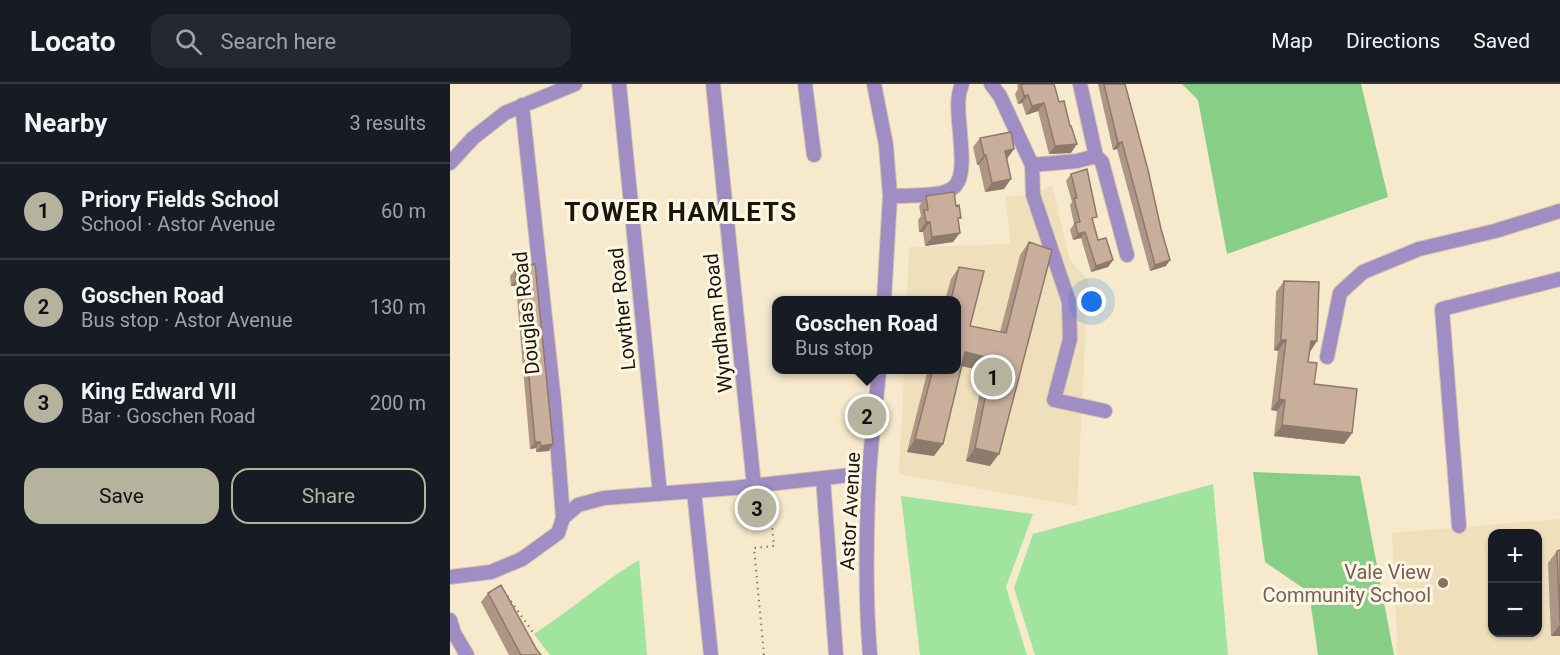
<!DOCTYPE html>
<html lang="en">
<head>
<meta charset="utf-8">
<style>
	body { margin:0; font-family:Roboto,sans-serif; background:#242831; color:#f1f3f6 }
	.controls { position:absolute; right:18px; bottom:18px; display:grid; overflow:hidden; border-radius:12px; box-shadow:0 2px 4px #0004 }
	.controls button { width:54px; height:54px; display:grid; place-items:center; padding:0; border:0; border-bottom:2px solid #363941; background:#171b24; color:#f1f3f6; font:30px sans-serif }
	.you { position:absolute; left:642px; top:218px; width:21px; height:21px; margin:-15px; border:4px solid #fff; border-radius:50%; background:#1a73e8; box-shadow:0 0 0 9px #1a73e833 }
	.badge { display:grid; place-items:center; width:39px; height:39px; border-radius:50%; background:#b5b39d; color:#111; font-size:20px; font-weight:700 }
	.pin { position:absolute; translate:-50% -50%; border:3px solid #fff; box-shadow:0 2px 6px #0006 }
	.popup { position:absolute; left:322px; top:212px; width:189px; height:78px; box-sizing:border-box; display:grid; place-content:center; border-radius:12px; background:#171b24; filter:drop-shadow(0 2px 4px #0005); font-size:20px; white-space:nowrap; color:#9ea1a6 }
	.popup b { font-size:22px; color:#f1f3f6 }
	.popup::after { content:''; position:absolute; left:50%; top:100%; margin-left:-12px; border:12px solid transparent; border-top-color:#171b24 }
	.list { margin:0; padding:0; list-style:none }
	h2 { display:flex; justify-content:space-between; align-items:center; height:78px; margin:0; padding:0 24px; font-size:26px }
	h2 small { font-size:20px; font-weight:400; color:#9ea1a6 }
	.list li { display:grid; grid-template-columns:39px 1fr auto; gap:18px; align-items:center; box-sizing:border-box; height:96px; padding:0 24px; border-top:2px solid #363941 }
	.list b { display:block; font-size:22px; white-space:nowrap }
	.list p { margin:0; font-size:20px; white-space:nowrap; color:#9ea1a6 }
	.list em { font-size:20px; font-style:normal; color:#9ea1a6 }
	.actions { display:flex; gap:12px; padding:18px 24px }
	.actions a { flex:1; padding:14px 0; border:2px solid #b5b39d; border-radius:18px; text-align:center; font-size:21px; color:#b5b39d }
	.actions .main { background:#b5b39d; color:#111 }
	.icon { flex:none; width:33px; height:33px; fill:none; stroke:currentColor; stroke-width:2; stroke-linecap:round; stroke-linejoin:round }
	.map { position:relative; flex:none; width:1110px; height:571px; overflow:hidden }
	header { display:flex; align-items:center; gap:36px; box-sizing:border-box; height:84px; padding:0 30px; background:#171b24; border-bottom:2px solid #363941 }
	header strong { font-size:28px }
	nav { display:flex; gap:33px; margin-inline-start:auto; font-size:21px }
	.search { width:420px; height:54px; background:#242831; display:flex; align-items:center; gap:15px; box-sizing:border-box; padding:0 21px; border-radius:18px; color:#9ea1a6; font-size:22px }
	main { display:flex }
	aside { flex:1; background:#171b24 }
	.map>svg:first-child { display:block }
	.built { fill:#efdfbb; fill-rule:evenodd }
	.green { fill:#a0e4a0 }
	.forest { fill:#87cf87 }
	.lines { fill:none; stroke-linecap:round; stroke-linejoin:round }
	.minor-casing { stroke:#d3c7ad; stroke-width:16 }
	.path { stroke:#847c68; stroke-width:2; stroke-dasharray:1.5 4.5; stroke-linecap:butt }
	.minor { stroke:#9f8dc4; stroke-width:14 }
	.wall { fill:#ae9686 }
	.shaded-wall { fill:#8d7a6d }
	.building { fill:#caae9c; stroke:#8d7a6d; stroke-width:1.5 }
	.education-dot { fill:#8d6e63; stroke:#fff7e5; stroke-width:2 }
	.labels { text-anchor:middle; stroke-width:6; stroke-linejoin:round; paint-order:stroke }
	.street-label { font-size:20px; fill:#1a160b; stroke:#fff7e5 }
	.education-label { font-size:20px; fill:#785e54; stroke:#fff7e5; text-anchor:end }
	.district-label { font-size:26px; font-weight:bold; letter-spacing:1.5px; fill:#1a160b; stroke:#fff7e5 }
</style>
</head>
<body>
<header>
<strong>Locato</strong>
<div class="search"><svg class="icon" aria-label="search" viewBox="0 0 24 24"><circle cx="10" cy="10" r="6"/><path d="M15 15l6 6"/></svg>Search here</div>
<nav><a>Map</a><a>Directions</a><a>Saved</a></nav>
</header>
<main>
<aside>
<h2>Nearby<small>3 results</small></h2>
<ul class="list">
<li><span class="badge">1</span><div><b>Priory Fields School</b><p>School · Astor Avenue</p></div><em>60 m</em></li>
<li><span class="badge">2</span><div><b>Goschen Road</b><p>Bus stop · Astor Avenue</p></div><em>130 m</em></li>
<li><span class="badge">3</span><div><b>King Edward VII</b><p>Bar · Goschen Road</p></div><em>200 m</em></li>
</ul>
<div class="actions"><a class="main">Save</a><a>Share</a></div>
</aside>
<div class="map">
<svg width="1110" height="571" viewBox="0 0 1110 571">
	<rect width="100%" height="100%" fill="#f6e9cc"/>
	<!-- built -->
	<path class="built" d="M 602,101 L 620,177 L 638,196 L 627,422 L 449,390 L 454,286 L 507,286 L 507,216 L 457,216 L 459,163 L 561,160 L 555,113 L 583,111 Z
		M 1110,435 L 1110,571 L 948,571 L 942,449 ZM 1042,450 L 1088,450 L 1088,548 L 1042,548 Z"/>
	<!-- green -->
	<path class="green" d="M 763,400 L 778,571 L 585,571 L 564,504 L 583,450 Z
		M 451,412 L 583,430 L 556,503 L 577,571 L 470,571 Z
		M 189,476 L 197,571 L 100,571 L 84,550 C 120,527 152,498 189,476 Z"/>
	<!-- forest -->
	<path class="forest" d="M 732,0 L 911,0 L 938,113 L 777,170 L 748,16 Z
		M 803,388 L 910,392 L 944,571 L 868,571 L 859,508 L 815,478 Z"/>
	<g class="lines">
		<defs>
			<path id="minor" d="M 169,0 L 210,410
				M 263,0 L 304,402
				M 355,0 L 364,71
				M 424,0 L 436,61 L 440,112 L 434,216
				M 541,0 L 550,12 L 582,81 L 583,111 L 619,218 L 620,255 L 604,316 L 655,327
				M 72,21 L 104,317 L 113,434
				M 646,72 L 652,78 L 677,171
				M 0,79 L 23,54 L 55,29 L 125,0
				M 582,81 L 627,77 L 646,72 L 630,0
				M 440,112 C 514,111 516,112 509,37 C 508,23 507,12 512,0
				M 877,273 L 890,209 L 913,188 L 969,165 L 1045,147 L 1110,127
				M 373,394 L 386,571
				M 244,407 L 261,571
				M 1009,442 L 992,225 L 1110,195
				M 0,493 L 41,488 L 72,475 L 108,449 L 113,434 L 128,421 L 154,414 L 283,404 L 419,389
				M 0,536 L 4,549 L 17,571
				M 420,571 C 415,511 416,451 419,391 C 421,356 426,321 429,286"/>
		</defs>
		<!-- minor casing -->
		<use href="#minor" class="minor-casing"/>
		<!-- path -->
		<path class="path" d="M 54,507 L 84,550
			M 314,571 L 304,464 L 324,462 L 319,413"/>
		<!-- minor -->
		<use href="#minor" class="minor"/>
	</g>
	<!-- wall -->
	<path class="wall" d="M 567,0 L 604,0 L 621,69 L 599,70 L 588,27 L 576,31 L 572,19 L 568,20 L 565,10 L 568,5 Z
		M 648,0 L 675,0 L 711,145 L 716,182 L 700,187 L 667,65 L 663,66 Z
		M 530,54 L 557,75 L 554,105 L 535,108 L 529,81 L 527,81 L 523,63 Z
		M 621,90 L 643,139 L 648,156 L 663,176 L 658,183 L 641,188 L 631,154 L 623,156 L 620,146 L 624,140 L 620,121 L 622,118 L 616,97 Z
		M 476,112 L 508,137 L 503,158 L 475,162 L 473,148 L 469,148 L 468,136 L 471,132 L 469,122 Z
		M 579,158 L 540,382 L 516,377 L 534,287 L 511,282 L 484,372 L 457,368 L 478,285 L 507,285 L 507,216 L 495,216 L 501,195 L 509,183 L 520,242 L 550,248 L 570,171 Z
		M 70,182 L 99,367 L 86,368 L 86,364 L 80,365 L 66,202 L 61,202 L 60,192 L 65,186 L 68,185 Z
		M 834,197 L 860,268 L 858,278 L 864,300 L 902,349 L 894,360 L 824,352 L 827,327 L 821,326 L 828,267 L 824,266 L 826,208 Z
		M 1107,467 L 1110,552 L 1101,552 L 1098,479 Z
		M 38,509 L 87,566 L 91,571 L 59,571 L 31,518 Z"/>
	<!-- shaded-wall -->
	<path class="shaded-wall" d="M 578,11 L 572,19 L 568,20 L 574,12 Z
		M 594,19 L 588,27 L 576,31 L 582,22 Z
		M 672,58 L 667,65 L 663,66 L 668,59 Z
		M 627,60 L 621,69 L 599,70 L 605,62 Z
		M 564,65 L 557,75 L 555,67 Z
		M 534,71 L 536,71 L 529,81 L 527,81 Z
		M 561,95 L 554,105 L 535,108 L 542,99 Z
		M 476,138 L 480,138 L 473,148 L 469,148 Z
		M 635,148 L 631,154 L 623,156 L 628,150 Z
		M 510,149 L 503,158 L 475,162 L 482,153 Z
		M 663,176 L 658,183 L 641,188 L 646,182 Z
		M 720,176 L 716,182 L 700,187 L 705,181 Z
		M 70,195 L 66,202 L 61,202 L 66,196 Z
		M 831,256 L 836,256 L 828,267 L 824,266 Z
		M 861,257 L 867,257 L 860,268 Z
		M 515,268 L 543,275 L 534,287 L 507,281 Z
		M 829,315 L 835,316 L 827,327 L 821,326 Z
		M 832,341 L 902,349 L 894,360 L 824,352 Z
		M 465,355 L 493,360 L 484,372 L 457,368 Z
		M 85,358 L 90,358 L 86,364 L 80,365 Z
		M 103,360 L 99,367 L 86,368 L 91,362 Z
		M 525,364 L 549,370 L 540,382 L 516,377 Z
		M 1110,540 L 1110,552 L 1101,552 Z"/>
	<!-- building -->
	<path class="building" d="M 575,0 L 604,0 L 609,18 L 614,17 L 620,42 L 621,42 L 627,60 L 605,62 L 594,19 L 582,22 L 578,11 L 574,12 L 571,1 Z
		M 654,0 L 675,0 L 698,86 L 711,145 L 720,176 L 705,181 L 672,58 L 668,59 Z
		M 561,48 L 564,65 L 555,67 L 561,95 L 542,99 L 536,71 L 534,71 L 530,54 Z
		M 637,85 L 647,133 L 642,134 L 648,156 L 656,154 L 663,176 L 646,182 L 635,148 L 628,150 L 625,139 L 630,138 L 624,114 L 627,114 L 621,90 Z
		M 504,108 L 506,122 L 509,121 L 511,134 L 508,134 L 510,149 L 482,153 L 480,138 L 476,138 L 474,126 L 478,126 L 476,112 Z
		M 579,158 L 602,166 L 549,370 L 525,364 L 543,275 L 515,268 L 493,360 L 465,355 L 483,285 L 507,285 L 507,216 L 501,216 L 509,183 L 534,187 L 520,242 L 556,249 Z
		M 85,180 L 103,360 L 91,362 L 90,358 L 85,358 L 70,195 L 66,196 L 65,186 L 70,185 L 70,182 Z
		M 834,197 L 869,198 L 867,257 L 861,257 L 858,278 L 867,279 L 864,300 L 907,305 L 902,349 L 832,341 L 835,316 L 829,315 L 836,256 L 831,256 Z
		M 1110,466 L 1110,540 L 1107,467 Z
		M 51,501 L 87,566 L 91,571 L 71,571 L 38,509 Z"/>
	<!-- markers -->
	<circle class="education-dot" cx="993" cy="499" r="6"/>
	<g class="labels">
		<!-- street labels -->
		<g class="street-label">
			<text transform="translate(172 225) rotate(-96)" y="7">Lowther Road</text>
			<text transform="translate(76 229) rotate(-96)" y="7">Douglas Road</text>
			<text transform="translate(268 239) rotate(-96)" y="7">Wyndham Road</text>
			<text transform="translate(400 427) rotate(-87)" y="7">Astor Avenue</text>
		</g>
		<!-- education labels -->
		<g class="education-label">
			<text x="981" y="495">Vale View<tspan x="981" dy="23">Community School</tspan></text>
		</g>
		<!-- district labels -->
		<g class="district-label">
			<text x="231" y="137">TOWER HAMLETS</text>
		</g>
	</g>
</svg>
<div class="controls">
<button>+</button>
<button>−</button>
</div>
<div class="you"></div>
<div class="pin badge" style="left:543px;top:293px">1</div>
<div class="pin badge" style="left:417px;top:332px">2</div>
<div class="popup"><b>Goschen Road</b>Bus stop</div>
<div class="pin badge" style="left:307px;top:424px">3</div>
</div>
</main>
</body>
</html>
